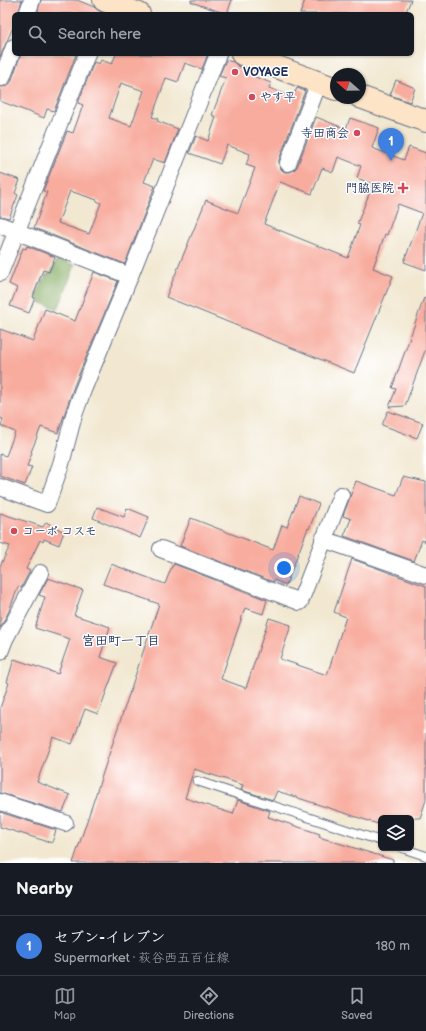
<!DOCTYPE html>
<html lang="en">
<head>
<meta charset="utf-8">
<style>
	body { margin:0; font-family:"Balsamiq Sans","Klee One",sans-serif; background:#242831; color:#f1f3f6 }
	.controls { position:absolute; right:12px; bottom:12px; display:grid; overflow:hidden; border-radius:6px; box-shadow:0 1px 3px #0004 }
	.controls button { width:36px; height:36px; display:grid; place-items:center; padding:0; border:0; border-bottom:1px solid #363941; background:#171b24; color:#f1f3f6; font:20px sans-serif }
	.compass { position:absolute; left:330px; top:68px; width:36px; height:36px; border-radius:50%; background:#171b24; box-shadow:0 1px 3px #0004; rotate:290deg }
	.you { position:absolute; left:284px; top:568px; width:14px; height:14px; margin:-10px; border:3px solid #fff; border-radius:50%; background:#1a73e8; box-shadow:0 0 0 6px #1a73e833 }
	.badge { display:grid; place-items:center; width:26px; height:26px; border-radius:50%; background:#8c9099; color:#fff; font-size:13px; font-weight:700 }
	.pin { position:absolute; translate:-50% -33px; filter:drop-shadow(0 1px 2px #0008) }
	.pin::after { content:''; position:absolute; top:21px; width:14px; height:12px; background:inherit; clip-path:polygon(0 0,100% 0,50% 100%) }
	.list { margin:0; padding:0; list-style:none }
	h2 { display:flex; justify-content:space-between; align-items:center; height:52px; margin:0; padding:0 16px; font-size:17px }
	h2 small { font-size:13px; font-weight:400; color:#9ea1a6 }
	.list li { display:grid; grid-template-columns:26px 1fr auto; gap:12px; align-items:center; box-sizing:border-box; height:60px; padding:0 16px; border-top:1px solid #363941 }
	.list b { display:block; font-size:15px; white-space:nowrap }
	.list p { margin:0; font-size:13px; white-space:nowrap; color:#9ea1a6 }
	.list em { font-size:13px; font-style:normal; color:#9ea1a6 }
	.icon { flex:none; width:22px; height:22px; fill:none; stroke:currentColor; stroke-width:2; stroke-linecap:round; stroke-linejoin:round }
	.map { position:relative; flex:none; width:426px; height:863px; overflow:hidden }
	.search { position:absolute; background:#171b24; box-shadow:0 1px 3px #0004; left:12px; right:12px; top:12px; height:44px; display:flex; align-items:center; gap:10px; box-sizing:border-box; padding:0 14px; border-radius:6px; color:#9ea1a6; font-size:15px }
	.sheet { height:112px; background:#171b24 }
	nav { display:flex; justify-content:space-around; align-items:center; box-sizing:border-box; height:56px; border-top:1px solid #363941; background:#171b24; font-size:11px; color:#9ea1a6 }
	nav a { display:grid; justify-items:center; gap:2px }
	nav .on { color:#8c9099 }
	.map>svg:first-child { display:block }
	.forest { fill:#84ab62; stroke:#506d60 }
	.building { fill:#f8ac9e; fill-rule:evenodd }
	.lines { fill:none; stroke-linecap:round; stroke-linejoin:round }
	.service-casing { stroke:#667086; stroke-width:10 }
	.minor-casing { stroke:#667086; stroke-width:18 }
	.secondary-casing { stroke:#667086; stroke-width:24 }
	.service { stroke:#fff; stroke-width:8 }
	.minor { stroke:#fff; stroke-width:16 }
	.secondary { stroke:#fee4c6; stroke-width:22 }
	.poi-dot { fill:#d1495b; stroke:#fff; stroke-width:1.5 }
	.labels { text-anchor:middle; stroke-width:3; stroke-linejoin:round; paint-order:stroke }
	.poi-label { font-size:12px; font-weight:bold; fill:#1b2f5e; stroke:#fff; text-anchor:start }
	.neighbourhood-label { font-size:13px; font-weight:bold; fill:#1b2f5e; stroke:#fff }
</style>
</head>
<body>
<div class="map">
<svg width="426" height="863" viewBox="0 0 426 863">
	<rect width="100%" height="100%" fill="#fff"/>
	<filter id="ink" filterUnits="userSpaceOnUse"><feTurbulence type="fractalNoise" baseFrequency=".025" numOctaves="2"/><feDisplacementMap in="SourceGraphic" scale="8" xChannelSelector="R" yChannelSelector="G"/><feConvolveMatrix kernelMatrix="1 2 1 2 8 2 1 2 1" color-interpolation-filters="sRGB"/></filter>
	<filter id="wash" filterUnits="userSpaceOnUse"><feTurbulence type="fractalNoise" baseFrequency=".012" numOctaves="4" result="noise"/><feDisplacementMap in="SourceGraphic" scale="16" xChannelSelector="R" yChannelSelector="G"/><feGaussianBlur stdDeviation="0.9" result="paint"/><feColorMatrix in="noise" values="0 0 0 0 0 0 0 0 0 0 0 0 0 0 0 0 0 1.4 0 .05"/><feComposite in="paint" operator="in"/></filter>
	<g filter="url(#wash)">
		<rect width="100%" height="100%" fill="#f2e8d1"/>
		<!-- forest -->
		<path class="forest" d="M 57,259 L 75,265 L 58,309 L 39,302 L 36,295 L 46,275 L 51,273 Z"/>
		<g id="blocks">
			<!-- building -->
			<path class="building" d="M 0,0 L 22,0 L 18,14 L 14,14 L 14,25 L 0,57 Z
				M 41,0 L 77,0 L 94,7 L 99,11 L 105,14 L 37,14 Z
				M 191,0 L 232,0 L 227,14 L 191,2 Z
				M 305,0 L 411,0 L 405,14 L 300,14 Z
				M 21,54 L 74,54 L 76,55 L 54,111 L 47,109 L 44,118 L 0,101 L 0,87 L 8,86 L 11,82 Z
				M 116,54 L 208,54 L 202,69 L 185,63 L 178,82 L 166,78 L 152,117 L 158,119 L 157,121 L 178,129 L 165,163 L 153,159 L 144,182 L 155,186 L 125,264 L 34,228 L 47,192 L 43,191 L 67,131 L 73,133 L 83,105 L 78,103 L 94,62 L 99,64 L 101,60 L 112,64 ZM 121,83 L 144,91 L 131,126 L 109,118 ZM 70,191 L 97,200 L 97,201 L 101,203 L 89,234 L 58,223 Z
				M 226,60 L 232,62 L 232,61 L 238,66 L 251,71 L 250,75 L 271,83 L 269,88 L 293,97 L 297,88 L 305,91 L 279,160 L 279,165 L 281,169 L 284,172 L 290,172 L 294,170 L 297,167 L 316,117 L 346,129 L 350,118 L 379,128 L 372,148 L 404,160 L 409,147 L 426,153 L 426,270 L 404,262 L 422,213 L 398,204 L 387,235 L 385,234 L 373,268 L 393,276 L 354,373 L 166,297 L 206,200 L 238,213 L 255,168 L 246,165 L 250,154 L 227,145 L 220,164 L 189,153 L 196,136 L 208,141 L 216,117 L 212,115 L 226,78 L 219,76 ZM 338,157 L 361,166 L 357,178 L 373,184 L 357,224 L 360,225 L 348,258 L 264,224 L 280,182 L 312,194 L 322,168 L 333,172 Z
				M 396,80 L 415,88 L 410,102 L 390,95 Z
				M 0,173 L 20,180 L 15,193 L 18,195 L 9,218 L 0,216 Z
				M 27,246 L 55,257 L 49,272 L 43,270 L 33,297 L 35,298 L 29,313 L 10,306 L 17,288 L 9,284 L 23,248 L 26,249 Z
				M 94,272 L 118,281 L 74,386 L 58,433 L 41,427 L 31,452 L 32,453 L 27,466 L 32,467 L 25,485 L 0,476 L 0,454 L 6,456 L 15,432 L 1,426 L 3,419 L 0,418 L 0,329 L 33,341 L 45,309 L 75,321 Z
				M 424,298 L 426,299 L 426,348 L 405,406 L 389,407 L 396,389 L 392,388 Z
				M 388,411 L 423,423 L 417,438 L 382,425 Z
				M 403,477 L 426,482 L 426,542 L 422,540 L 414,561 L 344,536 L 351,519 L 343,516 L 356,481 L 396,495 Z
				M 299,496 L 319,504 L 309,529 L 308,528 L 286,585 L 274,580 L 273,582 L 180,546 L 191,518 L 273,550 L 282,525 L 287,527 Z
				M 97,507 L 124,517 L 127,508 L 149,517 L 140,538 L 93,518 Z
				M 0,513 L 43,527 L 46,522 L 64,532 L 59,545 L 44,539 L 43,542 L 40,540 L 26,569 L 30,571 L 21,588 L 18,587 L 9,611 L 0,628 L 0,566 L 10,546 L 0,543 Z
				M 352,559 L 426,586 L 426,800 L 420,818 L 381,818 L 381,825 L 277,791 L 273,800 L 241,790 L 243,785 L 194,769 L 185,798 L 233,814 L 238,800 L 270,811 L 268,817 L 320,834 L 319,837 L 393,860 L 393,863 L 73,863 L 159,604 L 103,584 L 111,564 L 165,584 L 172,566 L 173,566 L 174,564 L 267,600 L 263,614 L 245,608 L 221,679 L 246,688 L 269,618 L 291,625 L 280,659 L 327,675 L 346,617 L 334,612 Z
				M 48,578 L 83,590 L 74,615 L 110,627 L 100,657 L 117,663 L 98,714 L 85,709 L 72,744 L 53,737 L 37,782 L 70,795 L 63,812 L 0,793 L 0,708 L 9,683 L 7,682 L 14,659 L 58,674 L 70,639 L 35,628 L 45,597 L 39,595 Z
				M 0,812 L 56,830 L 52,843 L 0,827 Z"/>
		</g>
	</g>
	<g filter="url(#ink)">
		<use href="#blocks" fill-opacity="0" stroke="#667086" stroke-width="1"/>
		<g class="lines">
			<defs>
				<path id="service" d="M 197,781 L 381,841
					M 402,848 L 426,856"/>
				<path id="minor" d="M 27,14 L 32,0
					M 2,78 L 14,47
					M 288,163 L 319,82
					M 0,225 L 130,276
					M 0,273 L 87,54
					M 0,487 L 47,504 L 61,464 L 74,415 L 83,390 L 130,276 L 218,54
					M 323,539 L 426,575
					M 161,549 L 300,602 L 341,495
					M 0,652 L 5,639 L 40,573
					M 0,802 L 65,823"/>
				<path id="secondary" d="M 104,0 L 139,14
					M 242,54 L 336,89
					M 360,97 L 426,121"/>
			</defs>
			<!-- service casing -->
			<use href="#service" class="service-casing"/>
			<!-- minor casing -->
			<use href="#minor" class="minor-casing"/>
			<!-- secondary casing -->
			<use href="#secondary" class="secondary-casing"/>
			<!-- service -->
			<use href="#service" class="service"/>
			<!-- minor -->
			<use href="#minor" class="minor"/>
			<!-- secondary -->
			<use href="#secondary" class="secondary"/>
		</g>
	</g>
	<!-- markers -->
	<g class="poi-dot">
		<circle cx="235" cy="72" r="4"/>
		<circle cx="252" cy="97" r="4"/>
		<circle cx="357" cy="133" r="4"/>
		<path d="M401 182h4v4h4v4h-4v4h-4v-4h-4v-4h4z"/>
		<circle cx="14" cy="531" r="4"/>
	</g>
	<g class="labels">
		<!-- poi labels -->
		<g class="poi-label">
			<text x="243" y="76">VOYAGE</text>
			<text x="260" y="101">やす平</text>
			<text x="349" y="137" text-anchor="end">寺田商会</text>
			<text x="394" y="192" text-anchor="end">門脇医院</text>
			<text x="22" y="535">コーポ コスモ</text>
		</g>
		<!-- neighbourhood labels -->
		<g class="neighbourhood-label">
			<text x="121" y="645">宮田町一丁目</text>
		</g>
	</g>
</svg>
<div class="controls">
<button><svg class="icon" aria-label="layers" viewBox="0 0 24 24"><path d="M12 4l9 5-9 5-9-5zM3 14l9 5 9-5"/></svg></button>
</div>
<svg class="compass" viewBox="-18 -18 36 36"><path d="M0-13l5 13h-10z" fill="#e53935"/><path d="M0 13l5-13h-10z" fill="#9ea1a6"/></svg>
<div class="you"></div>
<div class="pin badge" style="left:391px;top:161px;background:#3f7fe0">1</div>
<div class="search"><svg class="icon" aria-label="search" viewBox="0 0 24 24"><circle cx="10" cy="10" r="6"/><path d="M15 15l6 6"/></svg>Search here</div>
</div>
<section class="sheet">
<h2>Nearby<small></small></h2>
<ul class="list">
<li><span class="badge" style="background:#3f7fe0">1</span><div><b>セブン-イレブン</b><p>Supermarket · 萩谷西五百住線</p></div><em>180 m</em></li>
</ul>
</section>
<nav>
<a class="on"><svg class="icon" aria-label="map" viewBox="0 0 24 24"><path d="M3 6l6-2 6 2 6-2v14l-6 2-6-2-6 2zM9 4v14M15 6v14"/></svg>Map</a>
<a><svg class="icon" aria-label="directions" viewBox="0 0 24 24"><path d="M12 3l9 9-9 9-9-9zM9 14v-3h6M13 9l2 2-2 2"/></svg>Directions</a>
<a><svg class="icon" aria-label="saved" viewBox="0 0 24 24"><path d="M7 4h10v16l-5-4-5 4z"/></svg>Saved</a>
</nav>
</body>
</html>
